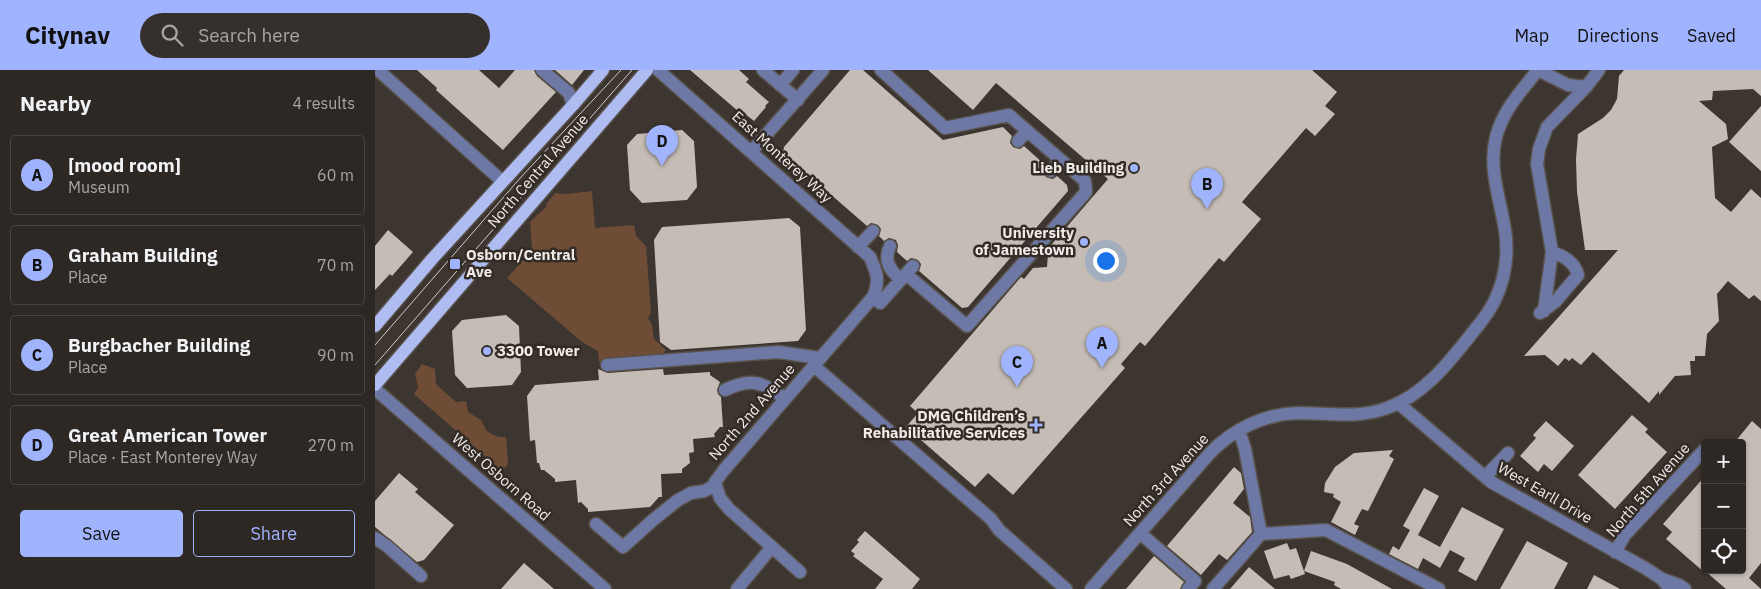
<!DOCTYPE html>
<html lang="en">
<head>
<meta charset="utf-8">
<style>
	body { margin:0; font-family:"IBM Plex Sans",sans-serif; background:#35302c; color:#f1f3f6 }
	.controls { position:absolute; right:15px; bottom:15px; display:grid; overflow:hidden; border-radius:5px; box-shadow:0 1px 4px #0004 }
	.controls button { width:45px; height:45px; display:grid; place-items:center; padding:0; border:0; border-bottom:1px solid #484441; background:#2d2824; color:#f1f3f6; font:25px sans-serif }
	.you { position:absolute; left:730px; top:190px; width:18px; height:18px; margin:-12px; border:4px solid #fff; border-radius:50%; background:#1a73e8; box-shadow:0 0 0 8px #1a73e833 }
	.badge { display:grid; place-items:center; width:32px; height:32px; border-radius:50%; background:#a0b3fd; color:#111; font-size:16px; font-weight:700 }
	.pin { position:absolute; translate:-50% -41px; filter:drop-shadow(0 1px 2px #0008) }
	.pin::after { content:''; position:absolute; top:26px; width:18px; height:15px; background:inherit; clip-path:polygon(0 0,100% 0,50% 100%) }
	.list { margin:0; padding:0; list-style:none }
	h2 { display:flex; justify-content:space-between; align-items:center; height:65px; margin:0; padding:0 20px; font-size:21px }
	h2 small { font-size:16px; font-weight:400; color:#a7a6a6 }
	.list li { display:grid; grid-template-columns:32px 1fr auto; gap:15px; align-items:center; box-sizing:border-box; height:80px; margin:0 10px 10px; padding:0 10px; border:1px solid #484441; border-radius:5px }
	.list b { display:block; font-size:19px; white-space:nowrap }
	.list p { margin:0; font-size:16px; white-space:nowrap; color:#a7a6a6 }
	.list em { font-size:16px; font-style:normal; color:#a7a6a6 }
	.actions { display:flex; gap:10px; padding:15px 20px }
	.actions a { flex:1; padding:11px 0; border:1px solid #a0b3fd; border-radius:5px; text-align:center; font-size:18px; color:#a0b3fd }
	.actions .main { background:#a0b3fd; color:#111 }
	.icon { flex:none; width:28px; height:28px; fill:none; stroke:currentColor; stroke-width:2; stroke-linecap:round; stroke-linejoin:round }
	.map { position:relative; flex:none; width:1386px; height:519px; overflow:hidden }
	header { display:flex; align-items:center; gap:30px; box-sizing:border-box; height:70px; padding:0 25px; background:#a0b3fd; color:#111 }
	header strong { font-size:24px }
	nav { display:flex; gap:28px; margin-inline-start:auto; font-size:18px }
	.search { width:350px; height:45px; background:#35302c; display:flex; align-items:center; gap:12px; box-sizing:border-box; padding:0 18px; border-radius:28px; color:#a7a6a6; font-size:19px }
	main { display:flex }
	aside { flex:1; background:#2d2824 }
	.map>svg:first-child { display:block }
	.green { fill:#6e4c36 }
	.building { fill:#c5bcb5 }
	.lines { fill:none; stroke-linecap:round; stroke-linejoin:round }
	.minor-casing { stroke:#59524d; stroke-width:15 }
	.major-casing { stroke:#59524d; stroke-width:15 }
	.minor { stroke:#6d79a4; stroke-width:12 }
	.major { stroke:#aebcf2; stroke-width:12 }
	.tram { stroke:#d0cac7; stroke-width:1 }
	.poi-dot { fill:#a0b3fd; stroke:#322b26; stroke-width:2 }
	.labels { text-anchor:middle; stroke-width:5; stroke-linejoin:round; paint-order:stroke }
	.street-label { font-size:15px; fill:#f1ebe8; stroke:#322b26 }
	.poi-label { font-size:15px; font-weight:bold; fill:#f1ebe8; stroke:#322b26; text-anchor:end }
</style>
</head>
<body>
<header>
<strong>Citynav</strong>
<div class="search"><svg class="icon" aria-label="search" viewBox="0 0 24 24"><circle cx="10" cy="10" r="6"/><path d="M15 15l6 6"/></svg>Search here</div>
<nav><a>Map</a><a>Directions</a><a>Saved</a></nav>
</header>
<main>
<aside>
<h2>Nearby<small>4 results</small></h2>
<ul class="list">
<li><span class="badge">A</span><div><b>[mood room]</b><p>Museum</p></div><em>60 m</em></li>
<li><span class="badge">B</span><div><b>Graham Building</b><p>Place</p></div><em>70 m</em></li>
<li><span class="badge">C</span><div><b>Burgbacher Building</b><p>Place</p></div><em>90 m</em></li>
<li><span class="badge">D</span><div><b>Great American Tower</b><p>Place · East Monterey Way</p></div><em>270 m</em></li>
</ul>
<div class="actions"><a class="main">Save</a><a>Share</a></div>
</aside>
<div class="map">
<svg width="1386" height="519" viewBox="0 0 1386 519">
	<rect width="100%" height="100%" fill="#3c3530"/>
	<!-- green -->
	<path class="green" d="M 217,121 L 220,158 L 259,155 L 261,166 L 271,176 L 276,243 L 273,248 L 277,255 L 279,269 L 291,280 L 286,287 L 224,292 L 223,281 L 207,272 L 132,208 L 151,187 L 156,191 L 158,190 L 155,152 L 172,136 L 171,134 L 180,123 L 192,124 Z
		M 47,294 L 60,299 L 61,314 L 81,332 L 91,331 L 93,342 L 106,350 L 111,360 L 116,364 L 124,367 L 131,367 L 133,394 L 127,401 L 39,324 L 43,317 L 40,304 Z"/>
	<!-- building -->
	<path class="building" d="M 42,0 L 104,0 L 124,18 L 140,0 L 159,0 L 162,6 L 181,22 L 128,80 L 61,20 L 62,18 Z
		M 180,0 L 209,0 L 197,15 Z
		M 315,0 L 364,0 L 374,9 L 371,12 L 394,32 L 390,36 L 391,37 L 379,51 L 365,40 L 363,41 Z
		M 475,0 L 488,0 L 568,70 L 628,57 L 637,66 L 635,73 L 638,77 L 645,79 L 649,76 L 670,95 L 668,103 L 671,107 L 678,109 L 682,106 L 692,115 L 693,121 L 593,237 L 587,238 L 544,201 L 546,194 L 543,190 L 536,188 L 532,191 L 522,182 L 523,175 L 521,170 L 514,168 L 509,171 L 504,166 L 506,159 L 503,155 L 496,153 L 492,156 L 408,83 L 409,77 Z
		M 553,0 L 937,0 L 962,22 L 950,36 L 960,44 L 940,66 L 931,58 L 867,132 L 886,149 L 849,192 L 844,188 L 770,276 L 765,272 L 746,294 L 750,298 L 638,425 L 613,403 L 600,417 L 531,357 L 543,343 L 535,336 L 646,207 L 649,209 L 658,198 L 672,197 L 673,183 L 671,181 L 733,109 L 621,13 L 598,40 Z
		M 1249,0 L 1386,0 L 1386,26 L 1378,19 L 1338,21 L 1337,30 L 1324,31 L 1351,54 L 1353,69 L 1337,77 L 1340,128 L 1356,142 L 1376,119 L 1386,128 L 1386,231 L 1379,225 L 1374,229 L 1353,211 L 1342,224 L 1344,251 L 1332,264 L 1330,286 L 1320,286 L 1320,291 L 1315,291 L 1316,305 L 1300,306 L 1284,325 L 1284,321 L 1274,333 L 1218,282 L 1206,295 L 1197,288 L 1194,291 L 1190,288 L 1183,296 L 1170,285 L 1149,286 L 1243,180 L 1210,180 L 1202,122 L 1201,89 L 1203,64 L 1228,48 L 1236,40 L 1242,29 L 1244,6 Z
		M 1386,36 L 1386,101 L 1354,72 Z
		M 307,60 L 319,71 L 322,117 L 312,130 L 267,133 L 255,120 L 252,75 L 262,64 Z
		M 414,148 L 425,157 L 431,260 L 423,271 L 296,280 L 285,272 L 279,170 L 287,157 Z
		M 13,160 L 38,182 L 17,206 L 15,204 L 0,220 L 0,176 Z
		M 131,245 L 144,256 L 146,302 L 137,315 L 92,318 L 80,305 L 77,261 L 87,250 Z
		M 223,299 L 233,303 L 288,299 L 289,305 L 335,302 L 335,305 L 345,312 L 342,320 L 343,324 L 346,327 L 348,357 L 345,357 L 339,364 L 340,367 L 318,369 L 319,382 L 314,383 L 315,393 L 307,399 L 307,403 L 286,404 L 287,427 L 284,427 L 275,437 L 213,442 L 213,439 L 206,432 L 203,433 L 201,410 L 180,412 L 180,409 L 169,400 L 166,400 L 164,393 L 162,393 L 160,370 L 155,371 L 152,326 L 160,315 L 224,310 Z
		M 1257,345 L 1273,359 L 1270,362 L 1292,382 L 1240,439 L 1203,405 Z
		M 1171,351 L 1199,376 L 1177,401 L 1169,394 L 1163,402 L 1145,386 L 1161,368 L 1158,365 Z
		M 1377,351 L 1386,359 L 1386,493 L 1374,508 L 1386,519 L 1351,519 L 1330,501 L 1330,503 L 1291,469 L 1297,462 L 1288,454 L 1330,406 L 1330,500 L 1367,500 L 1367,373 L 1359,373 Z
		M 1018,380 L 1014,386 L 1019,389 L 993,441 L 987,439 L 979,454 L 984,456 L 980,465 L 956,452 L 966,432 L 958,427 L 959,424 L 949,422 L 950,413 L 960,397 L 979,383 Z
		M 859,397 L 866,403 L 869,419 L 858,433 L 875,447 L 877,462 L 852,490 L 844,484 L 826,505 L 792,476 Z
		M 24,403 L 43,419 L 40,422 L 79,455 L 49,490 L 42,492 L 0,457 L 0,431 Z
		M 1049,418 L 1064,426 L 1043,465 L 1065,477 L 1087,437 L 1129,459 L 1101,511 L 1083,501 L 1090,488 L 1075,480 L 1065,498 L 1048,488 L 1043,499 L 1014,484 L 1018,476 L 1024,480 L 1035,460 L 1028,456 Z
		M 490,461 L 545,509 L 537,519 L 500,519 L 508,509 L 478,486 L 480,484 L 476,481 L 484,472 L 482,470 Z
		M 1152,471 L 1193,493 L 1179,519 L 1125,519 Z
		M 912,473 L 915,480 L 921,478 L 930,504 L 916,509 L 914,505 L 899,509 L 889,481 Z
		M 936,481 L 972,494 L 1017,519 L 966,519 L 959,515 L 960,512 L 929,501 Z
		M 779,486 L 809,512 L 805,519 L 751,519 Z
		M 149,493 L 179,519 L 126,519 Z
		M 874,497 L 900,519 L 855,519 Z
		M 1219,505 L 1245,519 L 1212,519 Z"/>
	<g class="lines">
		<defs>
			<path id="minor" d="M 3,0 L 127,111
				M 167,0 L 194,23 L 198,35
				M 283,0 L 495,187 C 502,203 505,210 498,227 L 349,400 L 340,412 L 345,428 L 354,439 L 397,477 L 362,519
				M 388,0 L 423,30
				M 506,0 L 570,58 L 634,45 L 710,111 L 711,122 L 592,256 L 531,204
				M 1163,0 L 1193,15 L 1211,17 L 1224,0
				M 405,15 L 418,0
				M 643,71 L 652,61
				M 376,82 L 448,0
				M 676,101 L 686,90
				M 515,176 C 508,191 515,200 526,210
				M 483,177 L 498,161
				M 498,227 L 505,233 L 538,196
				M 1169,241 L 1177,182 L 1162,94 L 1164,79 L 1172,57 L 1211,17
				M 1165,243 L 1180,232 L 1203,205 C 1200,192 1189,186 1177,182
				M 232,295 L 403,282 L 445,288
				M 439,296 L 616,449 L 624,460 L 691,519
				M 0,319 L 230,519
				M 350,320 C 375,308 388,311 410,329
				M 1023,333 L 1116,412 L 1270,498 L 1287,509 L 1295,519
				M 864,360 L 870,379 L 886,464
				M 1110,407 L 1133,383
				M 221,454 L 248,477 L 278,450 L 303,430 L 316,423 L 329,421 L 341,415
				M 765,463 L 820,511 L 813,519
				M 0,468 L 12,476 L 46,506
				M 397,477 L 425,502
				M 1240,482 L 1250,465 L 1330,379
				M 1287,509 L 1304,515 L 1310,519
				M 716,519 L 835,383 C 857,360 889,344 922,343 C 952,343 983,349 1012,338 C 1053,324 1080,284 1106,252 C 1127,226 1135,193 1130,160 C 1125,128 1113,99 1121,67 C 1128,40 1147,20 1163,0
				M 838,519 L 886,464 L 951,460 L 1064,519"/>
			<path id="major" d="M 0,256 L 58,188 L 198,35 L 228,0
				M 0,315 L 272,0"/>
		</defs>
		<!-- minor casing -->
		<use href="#minor" class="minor-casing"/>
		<!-- major casing -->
		<use href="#major" class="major-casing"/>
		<!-- minor -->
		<use href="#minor" class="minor"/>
		<!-- major -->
		<use href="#major" class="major"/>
		<!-- tram -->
		<path class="tram" d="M 0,275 L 147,106 L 246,0
			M 0,295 L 257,0"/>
	</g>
	<!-- markers -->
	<g class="poi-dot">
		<circle cx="759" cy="98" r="5"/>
		<circle cx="709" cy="172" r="5"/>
		<rect x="74" y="188" width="12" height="12" rx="2.5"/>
		<circle cx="112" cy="281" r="5"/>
		<path d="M658.5 347.5h5v5h5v5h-5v5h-5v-5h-5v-5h5z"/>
	</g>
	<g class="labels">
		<!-- street labels -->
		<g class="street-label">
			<text transform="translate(407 87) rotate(42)" y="5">East Monterey Way</text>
			<text transform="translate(163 101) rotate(-49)" y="5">North Central Avenue</text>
			<text transform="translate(377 342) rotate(-49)" y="5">North 2nd Avenue</text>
			<text transform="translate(126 407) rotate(41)" y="5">West Osborn Road</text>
			<text transform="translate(791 410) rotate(-48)" y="5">North 3rd Avenue</text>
			<text transform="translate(1273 420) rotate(-49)" y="5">North 5th Avenue</text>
			<text transform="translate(1170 423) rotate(30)" y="5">West Earll Drive</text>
		</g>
		<!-- poi labels -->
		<g class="poi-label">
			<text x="749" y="103">Lieb Building</text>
			<text x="699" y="168">University<tspan x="699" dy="17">of Jamestown</tspan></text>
			<text x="91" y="190" text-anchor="start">Osborn/Central<tspan x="91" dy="17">Ave</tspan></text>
			<text x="122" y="286" text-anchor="start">3300 Tower</text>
			<text x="650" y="351">DMG Children’s<tspan x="650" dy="17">Rehabilitative Services</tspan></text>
		</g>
	</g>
</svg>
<div class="controls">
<button>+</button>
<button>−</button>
<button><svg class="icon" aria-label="locate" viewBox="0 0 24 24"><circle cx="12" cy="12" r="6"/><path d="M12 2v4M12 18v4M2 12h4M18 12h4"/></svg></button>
</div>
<div class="you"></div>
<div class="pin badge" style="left:727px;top:298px">A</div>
<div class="pin badge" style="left:832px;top:139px">B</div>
<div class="pin badge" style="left:642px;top:317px">C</div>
<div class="pin badge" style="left:287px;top:96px">D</div>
</div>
</main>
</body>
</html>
